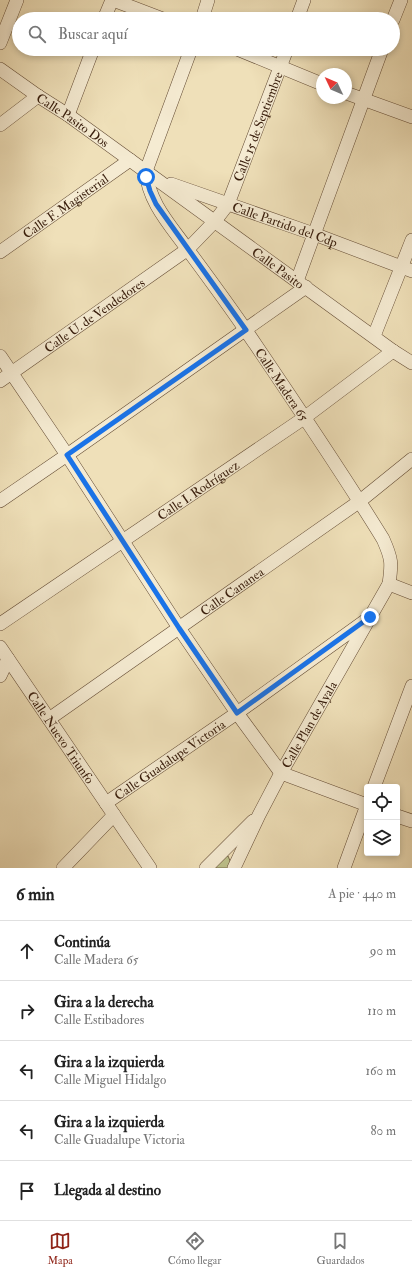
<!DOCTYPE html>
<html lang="es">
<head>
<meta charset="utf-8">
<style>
	body { margin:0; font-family:"IM FELL Double Pica",serif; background:#f2f2f2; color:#222 }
	.controls { position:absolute; right:12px; bottom:12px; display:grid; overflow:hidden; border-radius:4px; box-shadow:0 2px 6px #0003 }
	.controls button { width:36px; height:36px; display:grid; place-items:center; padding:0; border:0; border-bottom:1px solid #e0e0e0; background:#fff; color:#222; font:20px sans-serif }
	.compass { position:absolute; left:316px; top:68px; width:36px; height:36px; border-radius:50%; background:#fff; box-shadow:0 2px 6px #0003; rotate:314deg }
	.stop { position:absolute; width:12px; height:12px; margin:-9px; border:3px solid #1a73e8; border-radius:50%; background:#fff }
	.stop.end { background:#1a73e8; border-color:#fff; box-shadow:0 1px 4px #0008 }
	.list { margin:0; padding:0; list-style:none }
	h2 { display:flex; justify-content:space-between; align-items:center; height:52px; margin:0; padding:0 16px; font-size:17px }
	h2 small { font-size:13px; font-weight:400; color:#767676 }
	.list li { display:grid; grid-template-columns:26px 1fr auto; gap:12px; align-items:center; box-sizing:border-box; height:60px; padding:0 16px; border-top:1px solid #e0e0e0 }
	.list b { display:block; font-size:15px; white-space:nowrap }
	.list p { margin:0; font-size:13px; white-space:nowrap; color:#767676 }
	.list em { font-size:13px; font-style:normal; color:#767676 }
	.icon { flex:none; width:22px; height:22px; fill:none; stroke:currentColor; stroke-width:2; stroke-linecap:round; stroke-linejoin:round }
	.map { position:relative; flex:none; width:412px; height:868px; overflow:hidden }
	.search { position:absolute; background:#fff; box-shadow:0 2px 6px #0003; left:12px; right:12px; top:12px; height:44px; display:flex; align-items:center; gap:10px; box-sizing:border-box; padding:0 14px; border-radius:22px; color:#767676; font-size:15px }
	.sheet { height:352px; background:#fff }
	nav { display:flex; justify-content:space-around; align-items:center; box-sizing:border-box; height:56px; border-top:1px solid #e0e0e0; background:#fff; font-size:11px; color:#767676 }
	nav a { display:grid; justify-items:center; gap:2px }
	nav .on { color:#8f2418 }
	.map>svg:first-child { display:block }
	.green { fill:#bdc18c; stroke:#7a6e4c }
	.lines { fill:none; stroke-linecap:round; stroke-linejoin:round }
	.street-casing { stroke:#654d36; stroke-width:14 }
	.street { stroke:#f5ebd2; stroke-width:13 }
	.route { stroke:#1a73e8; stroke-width:5 }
	.labels { text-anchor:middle; stroke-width:4; stroke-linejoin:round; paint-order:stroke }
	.street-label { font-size:13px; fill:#371c0b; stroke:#f5ebd2 }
</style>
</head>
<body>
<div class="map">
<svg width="412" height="868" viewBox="0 0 412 868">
	<rect width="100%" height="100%" fill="#efe0b9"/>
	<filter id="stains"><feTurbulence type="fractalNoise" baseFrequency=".005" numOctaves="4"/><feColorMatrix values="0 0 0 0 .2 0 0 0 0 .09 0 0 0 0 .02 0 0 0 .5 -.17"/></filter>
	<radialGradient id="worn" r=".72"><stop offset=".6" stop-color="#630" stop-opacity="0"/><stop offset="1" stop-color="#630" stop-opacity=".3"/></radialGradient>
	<!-- green -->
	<path class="green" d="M 225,856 L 228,856 L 231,863 L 229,868 L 212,868 Z"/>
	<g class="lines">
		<defs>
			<g id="street">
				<path d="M 113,0 L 163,19"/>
				<path d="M 104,19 L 112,0"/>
				<path d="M 202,19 L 208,0"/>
				<path d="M 297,19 L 304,0"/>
				<path d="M 393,20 L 401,0"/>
				<path d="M 0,43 L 17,0"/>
				<path id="s1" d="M 191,49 L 146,171 C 148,202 171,226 188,250 C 208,277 228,304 247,332 C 293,400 340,469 383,539 C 392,559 392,563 389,584 L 412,593"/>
				<path d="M 237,49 L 322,84"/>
				<path id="s2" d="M 0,69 L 38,96 L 68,115 L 393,351 L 412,363"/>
				<path d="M 346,93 L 412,117"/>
				<path d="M 68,115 L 93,49"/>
				<path d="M 0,125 L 38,96"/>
				<path id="s3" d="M 171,184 L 314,234 L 412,271"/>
				<path id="s4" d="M 0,252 L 130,160"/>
				<path d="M 297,281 L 382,49"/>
				<path d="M 374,336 L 412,240"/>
				<path d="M 0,356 L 67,455 L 179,628 L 237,713 L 281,773 L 367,805"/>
				<path id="s5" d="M 0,381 L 188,249 L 215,221 L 228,204 L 287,49"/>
				<path d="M 0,501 L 67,455 L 306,287"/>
				<path id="s6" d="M 0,624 L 304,418 L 393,351"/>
				<path id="s7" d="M 0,647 L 150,868"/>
				<path d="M 0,676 L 8,659"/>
				<path id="s8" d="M 49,719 L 360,501 L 412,459"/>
				<path d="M 374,787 L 412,686"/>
				<path id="s9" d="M 106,803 L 237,713 L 365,621"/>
				<path d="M 397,816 L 412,821"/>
				<path d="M 63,868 L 114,815"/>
				<path d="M 206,868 L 253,821"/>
				<path id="s10" d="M 234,868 L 259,815 L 281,773 L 389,584"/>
				<path d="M 344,868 L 367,805"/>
			</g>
		</defs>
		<!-- street casing -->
		<use href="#street" class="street-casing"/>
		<!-- street -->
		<use href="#street" class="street"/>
	</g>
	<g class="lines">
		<!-- route -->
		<path class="route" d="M 146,177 L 150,191 L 156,204 L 246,330 L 67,455 L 179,628 L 237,713 L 370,617"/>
	</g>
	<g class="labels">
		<!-- street labels -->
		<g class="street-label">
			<text dy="5" stroke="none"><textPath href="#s2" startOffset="89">Calle Pasito Dos</textPath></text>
			<text dy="5" stroke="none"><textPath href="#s5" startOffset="373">Calle 15 de Septiembre</textPath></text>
			<text dy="5" stroke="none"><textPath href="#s4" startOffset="80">Calle F. Magisterial</textPath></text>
			<text dy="5" stroke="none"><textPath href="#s3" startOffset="121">Calle Partido del Cdp</textPath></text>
			<text dy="5" stroke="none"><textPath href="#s2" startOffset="342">Calle Pasito</textPath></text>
			<text dy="5" stroke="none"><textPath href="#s5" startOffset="115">Calle U. de Vendedores</textPath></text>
			<text dy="5" stroke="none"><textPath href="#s1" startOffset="385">Calle Madera 65</textPath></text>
			<text dy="5" stroke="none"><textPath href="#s6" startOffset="239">Calle I. Rodríguez</textPath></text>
			<text dy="5" stroke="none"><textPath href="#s8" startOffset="223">Calle Cananea</textPath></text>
			<text dy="5" stroke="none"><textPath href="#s10" startOffset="162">Calle Plan de Ayala</textPath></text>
			<text dy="5" stroke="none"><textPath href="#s7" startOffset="109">Calle Nuevo Triunfo</textPath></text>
			<text dy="5" stroke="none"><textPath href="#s9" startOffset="77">Calle Guadalupe Victoria</textPath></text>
		</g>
	</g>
	<rect width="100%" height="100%" filter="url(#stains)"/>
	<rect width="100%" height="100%" fill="url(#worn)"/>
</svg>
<div class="controls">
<button><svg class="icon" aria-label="locate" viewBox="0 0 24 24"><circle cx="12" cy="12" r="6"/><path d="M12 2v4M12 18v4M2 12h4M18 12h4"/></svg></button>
<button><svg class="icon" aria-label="layers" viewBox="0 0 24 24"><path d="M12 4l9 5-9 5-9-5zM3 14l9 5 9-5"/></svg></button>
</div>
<svg class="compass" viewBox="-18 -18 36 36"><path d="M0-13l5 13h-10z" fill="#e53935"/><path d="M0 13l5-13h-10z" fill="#767676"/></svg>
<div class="stop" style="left:146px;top:177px"></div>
<div class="stop end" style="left:370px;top:617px"></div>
<div class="search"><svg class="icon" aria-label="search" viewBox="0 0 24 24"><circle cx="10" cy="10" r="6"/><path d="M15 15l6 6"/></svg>Buscar aquí</div>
</div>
<section class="sheet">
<h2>6 min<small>A pie · 440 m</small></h2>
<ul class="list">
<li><svg class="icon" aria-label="ahead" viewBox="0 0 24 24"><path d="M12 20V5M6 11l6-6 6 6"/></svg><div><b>Continúa</b><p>Calle Madera 65</p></div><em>90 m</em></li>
<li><svg class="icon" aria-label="right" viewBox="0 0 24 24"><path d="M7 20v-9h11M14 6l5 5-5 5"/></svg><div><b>Gira a la derecha</b><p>Calle Estibadores</p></div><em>110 m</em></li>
<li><svg class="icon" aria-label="left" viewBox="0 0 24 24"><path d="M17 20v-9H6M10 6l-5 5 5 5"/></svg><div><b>Gira a la izquierda</b><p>Calle Miguel Hidalgo</p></div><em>160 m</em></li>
<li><svg class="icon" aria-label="left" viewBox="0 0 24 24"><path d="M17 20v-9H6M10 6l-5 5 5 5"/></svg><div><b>Gira a la izquierda</b><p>Calle Guadalupe Victoria</p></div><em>80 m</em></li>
<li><svg class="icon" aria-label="arrive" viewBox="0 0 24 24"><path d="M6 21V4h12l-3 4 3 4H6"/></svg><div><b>Llegada al destino</b></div></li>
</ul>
</section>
<nav>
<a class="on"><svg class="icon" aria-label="map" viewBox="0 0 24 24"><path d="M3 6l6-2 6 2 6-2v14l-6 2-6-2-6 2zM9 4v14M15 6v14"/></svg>Mapa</a>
<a><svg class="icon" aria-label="directions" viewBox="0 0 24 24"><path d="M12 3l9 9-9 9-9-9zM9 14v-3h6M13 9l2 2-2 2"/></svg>Cómo llegar</a>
<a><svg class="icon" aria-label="saved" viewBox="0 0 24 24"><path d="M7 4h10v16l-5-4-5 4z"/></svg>Guardados</a>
</nav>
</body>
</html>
